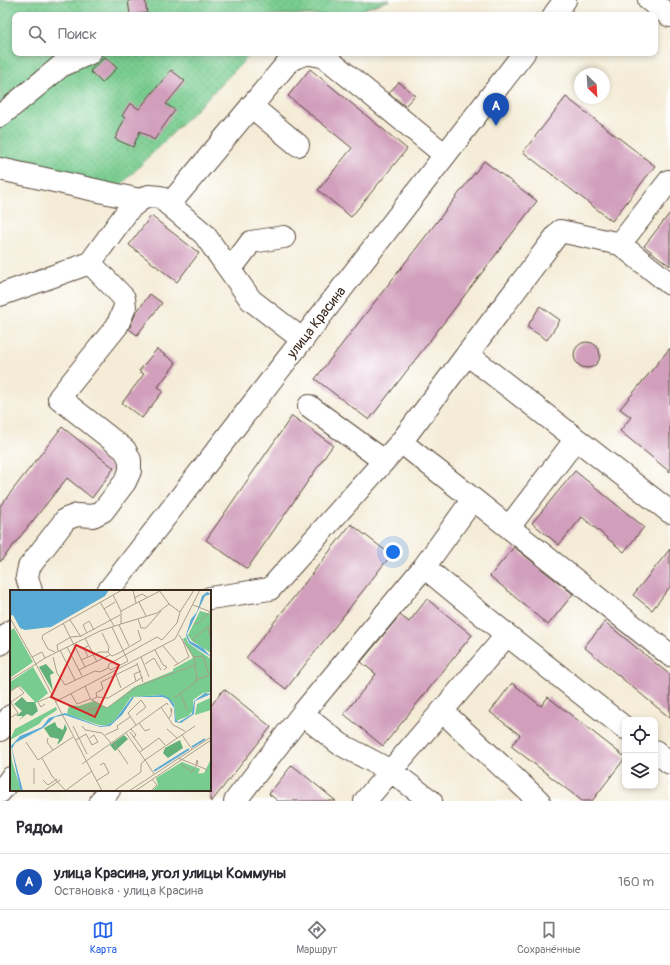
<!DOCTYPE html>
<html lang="ru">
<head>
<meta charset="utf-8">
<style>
	body { margin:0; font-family:Pangolin,sans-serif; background:#f7f7f7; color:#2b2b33 }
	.controls { position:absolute; right:12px; bottom:12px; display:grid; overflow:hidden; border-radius:8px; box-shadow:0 2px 6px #0003 }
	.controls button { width:36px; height:36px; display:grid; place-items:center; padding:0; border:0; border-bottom:1px solid #e1e1e2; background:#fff; color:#2b2b33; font:20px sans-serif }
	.compass { position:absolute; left:574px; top:68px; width:36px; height:36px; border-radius:50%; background:#fff; box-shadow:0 2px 6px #0003; rotate:155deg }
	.you { position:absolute; left:393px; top:552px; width:14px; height:14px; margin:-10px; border:3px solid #fff; border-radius:50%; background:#1a73e8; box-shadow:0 0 0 6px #1a73e833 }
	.badge { display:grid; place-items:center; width:26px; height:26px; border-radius:50%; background:#2563eb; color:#fff; font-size:13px; font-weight:700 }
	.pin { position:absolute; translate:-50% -33px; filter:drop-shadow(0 1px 2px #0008) }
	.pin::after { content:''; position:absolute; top:21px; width:14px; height:12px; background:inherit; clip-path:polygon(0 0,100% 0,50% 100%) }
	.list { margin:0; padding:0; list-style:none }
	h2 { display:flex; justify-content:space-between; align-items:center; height:52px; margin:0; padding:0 16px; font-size:17px }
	h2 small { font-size:13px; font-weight:400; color:#7c7c81 }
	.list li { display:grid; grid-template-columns:26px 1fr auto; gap:12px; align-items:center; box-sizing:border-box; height:56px; padding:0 16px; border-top:1px solid #e1e1e2 }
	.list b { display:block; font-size:15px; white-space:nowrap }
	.list p { margin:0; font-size:13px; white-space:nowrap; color:#7c7c81 }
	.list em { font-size:13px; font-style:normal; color:#7c7c81 }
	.icon { flex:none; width:22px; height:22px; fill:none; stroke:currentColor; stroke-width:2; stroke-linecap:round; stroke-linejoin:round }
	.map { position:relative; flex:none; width:670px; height:801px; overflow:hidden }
	.search { position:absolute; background:#fff; box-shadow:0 2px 6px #0003; left:12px; right:12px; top:12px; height:44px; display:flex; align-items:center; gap:10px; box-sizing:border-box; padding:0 14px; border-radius:8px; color:#7c7c81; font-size:15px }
	.sheet { height:108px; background:#fff }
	nav { display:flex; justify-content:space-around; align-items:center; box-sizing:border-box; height:56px; border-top:1px solid #e1e1e2; background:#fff; font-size:11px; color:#7c7c81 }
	nav a { display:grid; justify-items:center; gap:2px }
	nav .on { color:#2563eb }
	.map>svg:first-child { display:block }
	.garden { fill:url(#garden-dots); stroke:#5a7b56 }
	.building { fill:#d19fbc }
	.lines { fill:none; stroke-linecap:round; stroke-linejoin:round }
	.minor-casing { stroke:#57473a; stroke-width:24 }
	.major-casing { stroke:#57473a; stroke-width:24 }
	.minor { stroke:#fff; stroke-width:22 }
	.major { stroke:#fff; stroke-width:22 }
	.labels { text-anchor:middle; stroke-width:3; stroke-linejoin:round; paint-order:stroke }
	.street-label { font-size:14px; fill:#3b2a1e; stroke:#fff }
	.inset-river { fill:none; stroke:#59aad4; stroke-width:2 }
	.inset-road { fill:none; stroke:#aa9e8d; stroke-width:1 }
	.view { fill:#d62828; fill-opacity:0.15; stroke:#d62828; stroke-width:2 }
	.inset-edge { fill:none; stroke:#3b2a1e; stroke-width:2 }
</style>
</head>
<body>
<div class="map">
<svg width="670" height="801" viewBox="0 0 670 801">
	<defs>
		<pattern id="garden-dots" width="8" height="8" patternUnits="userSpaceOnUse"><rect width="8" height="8" fill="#78cc8f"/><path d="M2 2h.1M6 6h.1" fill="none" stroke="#69af7b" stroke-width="1.8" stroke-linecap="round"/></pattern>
	</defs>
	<rect width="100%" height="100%" fill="#fff"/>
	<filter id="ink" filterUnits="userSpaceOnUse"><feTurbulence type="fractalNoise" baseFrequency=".025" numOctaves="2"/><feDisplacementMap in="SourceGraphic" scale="8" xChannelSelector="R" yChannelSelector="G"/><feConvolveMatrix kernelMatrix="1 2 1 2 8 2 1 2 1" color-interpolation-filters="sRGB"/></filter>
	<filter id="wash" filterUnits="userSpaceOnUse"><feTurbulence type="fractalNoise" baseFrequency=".012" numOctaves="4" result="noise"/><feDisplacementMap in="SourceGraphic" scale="16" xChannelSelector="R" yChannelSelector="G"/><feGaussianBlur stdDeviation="0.9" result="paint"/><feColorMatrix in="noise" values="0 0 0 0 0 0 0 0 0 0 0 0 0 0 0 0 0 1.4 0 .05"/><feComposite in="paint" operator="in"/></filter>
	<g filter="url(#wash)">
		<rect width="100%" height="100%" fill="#f4ecd7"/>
		<!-- garden -->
		<path class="garden" d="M 0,0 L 390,0 L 346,15 L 15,15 L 15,53 L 252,53 L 107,199 L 0,176 Z"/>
		<g id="blocks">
			<!-- building -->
			<path class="building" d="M 128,0 L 145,0 L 147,13 L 130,15 Z
				M 105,57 L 117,68 L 102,83 L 90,71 Z
				M 310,69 L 407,149 L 351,217 L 318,190 L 352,148 L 288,96 Z
				M 171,70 L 185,81 L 166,104 L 175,110 L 154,140 L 140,131 L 133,147 L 115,139 L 125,118 L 122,116 L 130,103 L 139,109 Z
				M 399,82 L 415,95 L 405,106 L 389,93 Z
				M 566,97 L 655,166 L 612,221 L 523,152 Z
				M 484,161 L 537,201 L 369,420 L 315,379 Z
				M 670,213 L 670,266 L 644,246 Z
				M 151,216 L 199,253 L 177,282 L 129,245 Z
				M 150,294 L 162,303 L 137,335 L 129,329 L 136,313 Z
				M 540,306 L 560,320 L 547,340 L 527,327 Z
				M574 355a13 13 0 1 1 26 0a13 13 0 1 1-26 0Z
				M 670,348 L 670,472 L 620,431 L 631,417 L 620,409 Z
				M 157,349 L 176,363 L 158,387 L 163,391 L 142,418 L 122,403 L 144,374 L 139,371 Z
				M 292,416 L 333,445 L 247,569 L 206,540 Z
				M 62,427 L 114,468 L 92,498 L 67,478 L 0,562 L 0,506 Z
				M 575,471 L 644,527 L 624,552 L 582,517 L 559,545 L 532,523 Z
				M 351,524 L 391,555 L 286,689 L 246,658 Z
				M 514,547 L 573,594 L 548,625 L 490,576 Z
				M 670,549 L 670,587 L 652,610 L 633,595 Z
				M 427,599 L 472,635 L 383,746 L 344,714 L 376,674 L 361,662 L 400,615 L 409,622 Z
				M 605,622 L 670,675 L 670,718 L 584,647 Z
				M 512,683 L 541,706 L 548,697 L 625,757 L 625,758 L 592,801 L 582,801 L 511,746 L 520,735 L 490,712 Z
				M 224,689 L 271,727 L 212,801 L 210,801 L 210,707 Z
				M 292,765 L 336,801 L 278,801 L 269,794 Z"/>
		</g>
	</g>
	<g filter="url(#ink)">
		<use href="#blocks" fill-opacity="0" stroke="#57473a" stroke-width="1"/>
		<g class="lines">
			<defs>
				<path id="minor" d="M 251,106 L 298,145
					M 0,116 L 61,66 L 90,53
					M 0,169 L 140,200
					M 169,205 L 289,61 C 304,53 308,52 325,57 L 445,155
					M 620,244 L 669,181
					M 230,270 L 251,242 L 284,237
					M 0,295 L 90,263 L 129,209 L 140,200 L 149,196 L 160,197 L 204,234 L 251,300 L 303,340
					M 467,354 L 670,512
					M 309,406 L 384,461
					M 401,442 L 670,655
					M 473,499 L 424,567 L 507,635 L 625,728
					M 509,527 L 576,439
					M 31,591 L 27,577 L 29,567 L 66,519 L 77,515 L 93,516 L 103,511 L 125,482 L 130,471 L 130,460 L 125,450 L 59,398 L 117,326 L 125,307 L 124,298 L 90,263
					M 210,598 L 270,589 L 401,442 L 560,231 L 620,244 L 670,284
					M 0,644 L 11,631
					M 442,711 L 539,801
					M 302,714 L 340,744 L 391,771 L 431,801
					M 655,751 L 670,763
					M 0,792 L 11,778
					M 101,801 L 109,790
					M 235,801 L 302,714 L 424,567
					M 365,801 L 507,635"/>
				<g id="major">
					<path d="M 649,0 L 670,16"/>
					<path d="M 554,15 L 565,0"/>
					<path id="s1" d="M 108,591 L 524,53"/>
					<path d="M 0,730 L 11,716"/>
				</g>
			</defs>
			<!-- minor casing -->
			<use href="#minor" class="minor-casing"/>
			<!-- major casing -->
			<use href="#major" class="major-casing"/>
			<!-- minor -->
			<use href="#minor" class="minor"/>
			<!-- major -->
			<use href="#major" class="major"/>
		</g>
	</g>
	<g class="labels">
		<!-- street labels -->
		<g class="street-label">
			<text dy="5" stroke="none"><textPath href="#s1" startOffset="340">улица Красина</textPath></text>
		</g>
	</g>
	<!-- overview -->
	<g transform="translate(10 590)">
		<rect width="201" height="201" fill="#f4ecd7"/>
		<path d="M 172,172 L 190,179 L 188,184 L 166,201 L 142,201 L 148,195 L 146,188 Z" fill="#78cc8f"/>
		<path d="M 36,74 L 44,83 L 40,85 L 43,101 L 29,77 ZM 12,107 L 17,112 L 25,112 L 28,121 L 22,126 L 17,124 L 8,131 L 13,126 L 6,126 L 12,121 L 4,114 ZM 45,132 L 47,137 L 53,140 L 55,134 L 57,139 L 52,150 L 47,155 L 49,149 L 40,147 L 34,138 ZM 114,145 L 118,149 L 105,161 L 100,155 ZM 170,150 L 173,158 L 158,168 L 153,163 L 155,158 Z" fill="#62b07a"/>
		<path d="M 4,38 L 23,72 L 0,88 L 0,41 ZM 23,77 L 38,103 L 26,113 L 10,96 L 0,101 L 0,92 ZM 46,117 L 47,120 L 33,129 L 29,134 L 0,150 L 5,139 ZM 201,169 L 201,201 L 166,201 L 185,184 L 194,183 Z" fill="#78cc8f"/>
		<path d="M 190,21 L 201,24 L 201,63 L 182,51 L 178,45 ZM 176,47 L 178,53 L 201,69 L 201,102 L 193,103 L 183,110 L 183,121 L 178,126 L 166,131 L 164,113 L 152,105 L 121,107 L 105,130 L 98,135 L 89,135 L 57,124 L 59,115 L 69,116 L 84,111 L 97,118 L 124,97 L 163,81 L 163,79 L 183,68 L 173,49 ZM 201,104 L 201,120 L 185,125 L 187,114 L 200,108 ZM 0,152 L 2,171 L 11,201 L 0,201 Z" fill="#78cc8f"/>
		<path d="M 0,0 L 99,0 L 95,6 L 41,37 L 15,40 L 10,38 L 3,25 L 0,26 ZM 197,2 L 201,4 L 195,6 L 177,44 L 180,51 L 193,58 L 201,67 L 179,53 L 176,45 L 181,29 L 187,22 L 192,6 ZM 195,103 L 201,104 L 185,111 L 184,124 L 171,133 L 165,132 L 164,118 L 158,109 L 153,107 L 124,107 L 112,125 L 100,136 L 90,137 L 55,125 L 45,127 L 33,138 L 5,153 L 2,159 L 13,201 L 10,199 L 1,156 L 10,146 L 32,137 L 39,128 L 55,123 L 89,136 L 98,135 L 105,130 L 122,107 L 153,105 L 159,108 L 164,114 L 166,130 L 169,132 L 182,124 L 184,111 Z" fill="#59aad4"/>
		<path class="inset-river" d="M 182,157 L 195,149M 144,181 L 179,159"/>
		<path class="inset-road" d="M 123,0 L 126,13M 103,5 L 111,21M 124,8 L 132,4 L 137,7M 90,12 L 104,36M 129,12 L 136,26M 183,15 L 201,22M 94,19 L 105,12M 170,22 L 184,0M 0,28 L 26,74 L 35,68M 128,29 L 131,38 L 136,38 L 151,21M 60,30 L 71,47M 53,33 L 75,77 L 69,80M 184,33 L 187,34 L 200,22M 111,34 L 147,23 L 159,14M 109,35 L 119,56M 201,35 L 198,37 L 201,49M 77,43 L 73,35 L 79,31 L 84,40M 92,43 L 99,57 L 98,62M 75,48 L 87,72M 185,52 L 183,49 L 198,37M 78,56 L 74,58 L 78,67M 153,56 L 168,74M 57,57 L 72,86M 50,60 L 65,90M 145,60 L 153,75 L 157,77 L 154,80M 48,61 L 47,55 L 61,47 L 71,46 L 110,25M 45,62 L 38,59 L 32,48 L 33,45 L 112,0M 22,67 L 32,62 L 35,68M 43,67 L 47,83 L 55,95 L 85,81 L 90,82 L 98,78 L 99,74 L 147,47 L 152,50 L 167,33 L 170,22 L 159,14 L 149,0M 131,67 L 139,87M 184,67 L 193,66 L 199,85 L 186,90M 35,68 L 90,41 L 111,34 L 111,21 L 150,1M 71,70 L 90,62 L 98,62 L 102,66 L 109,63 L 131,50 L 128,40M 127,73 L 133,92M 135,74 L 144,68 L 151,80M 164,76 L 179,67 L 172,49M 75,77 L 100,65M 98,78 L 101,80 L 118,71 L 102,37M 106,85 L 111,98M 0,90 L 26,74 L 92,201M 126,91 L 124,84 L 131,81M 75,96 L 81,110 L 87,107 L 98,108 L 133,87M 0,102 L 8,96 L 14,103 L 1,112M 61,104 L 67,114 L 80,109M 171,104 L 177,120M 87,107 L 86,103 L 93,99 L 91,92 L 128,74M 164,108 L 187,91 L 184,67 L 169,45M 82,110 L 97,118 L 128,96 L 185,75M 45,112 L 165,49 L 190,0M 35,114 L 31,117 L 28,112 L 42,106M 151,117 L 163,135 L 175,141M 78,120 L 91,117M 126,125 L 136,117 L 131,110 L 118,123 L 126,135M 0,128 L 8,123 L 0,111M 159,128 L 161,125 L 162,119 L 161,118 L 161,122M 129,133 L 135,141 L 140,139M 63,136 L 69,148M 72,136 L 75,140 L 92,143 L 101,153M 121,139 L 126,145 L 123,148M 157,139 L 167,148M 120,142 L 133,160M 116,143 L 135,170 L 185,136M 95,145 L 108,139 L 107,136 L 120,127M 172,145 L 182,159M 38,148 L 37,152 L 43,160M 69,148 L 77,164M 66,150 L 76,144 L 82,155 L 88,152 L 84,145 L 80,148M 16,152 L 28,170 L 63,147M 103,152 L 118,174M 130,162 L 149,148 L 155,155M 32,168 L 42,186 L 56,201M 168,168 L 198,180M 72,174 L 157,113 L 158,115M 171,174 L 182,182 L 188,173 L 187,170 L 186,174M 24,178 L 24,194M 33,190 L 38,195 L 47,189M 86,191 L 99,183 L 94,173 L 90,175M 34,201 L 50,190M 55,201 L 82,181M 104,201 L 131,182 L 131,174 L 135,170 L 144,184M 119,201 L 201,147M 125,201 L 201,150M 141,201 L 147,195 L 142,189"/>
		<path class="view" d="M 66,55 L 109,75 L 85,127 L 41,107 Z"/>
		<rect width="201" height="201" class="inset-edge"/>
	</g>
</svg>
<div class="controls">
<button><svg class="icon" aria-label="locate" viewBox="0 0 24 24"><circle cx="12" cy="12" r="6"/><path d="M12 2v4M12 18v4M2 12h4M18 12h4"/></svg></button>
<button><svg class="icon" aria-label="layers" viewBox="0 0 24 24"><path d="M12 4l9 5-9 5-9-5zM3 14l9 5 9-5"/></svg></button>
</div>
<svg class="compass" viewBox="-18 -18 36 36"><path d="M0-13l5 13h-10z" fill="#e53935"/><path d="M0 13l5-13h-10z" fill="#7c7c81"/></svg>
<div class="you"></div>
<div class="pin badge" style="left:496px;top:126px;background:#1a4fb4">A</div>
<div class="search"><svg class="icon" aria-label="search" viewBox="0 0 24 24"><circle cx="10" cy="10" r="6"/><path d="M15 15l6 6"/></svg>Поиск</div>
</div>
<section class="sheet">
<h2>Рядом<small></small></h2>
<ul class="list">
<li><span class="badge" style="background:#1a4fb4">A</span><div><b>улица Красина, угол улицы Коммуны</b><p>Остановка · улица Красина</p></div><em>160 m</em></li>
</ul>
</section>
<nav>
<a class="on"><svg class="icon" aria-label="map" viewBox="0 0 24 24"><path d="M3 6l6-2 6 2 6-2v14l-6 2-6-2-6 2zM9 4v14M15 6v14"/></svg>Карта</a>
<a><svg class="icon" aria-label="directions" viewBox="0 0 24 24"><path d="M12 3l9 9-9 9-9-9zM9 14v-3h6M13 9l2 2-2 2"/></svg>Маршрут</a>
<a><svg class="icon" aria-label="saved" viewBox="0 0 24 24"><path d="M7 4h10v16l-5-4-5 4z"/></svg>Сохранённые</a>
</nav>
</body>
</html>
